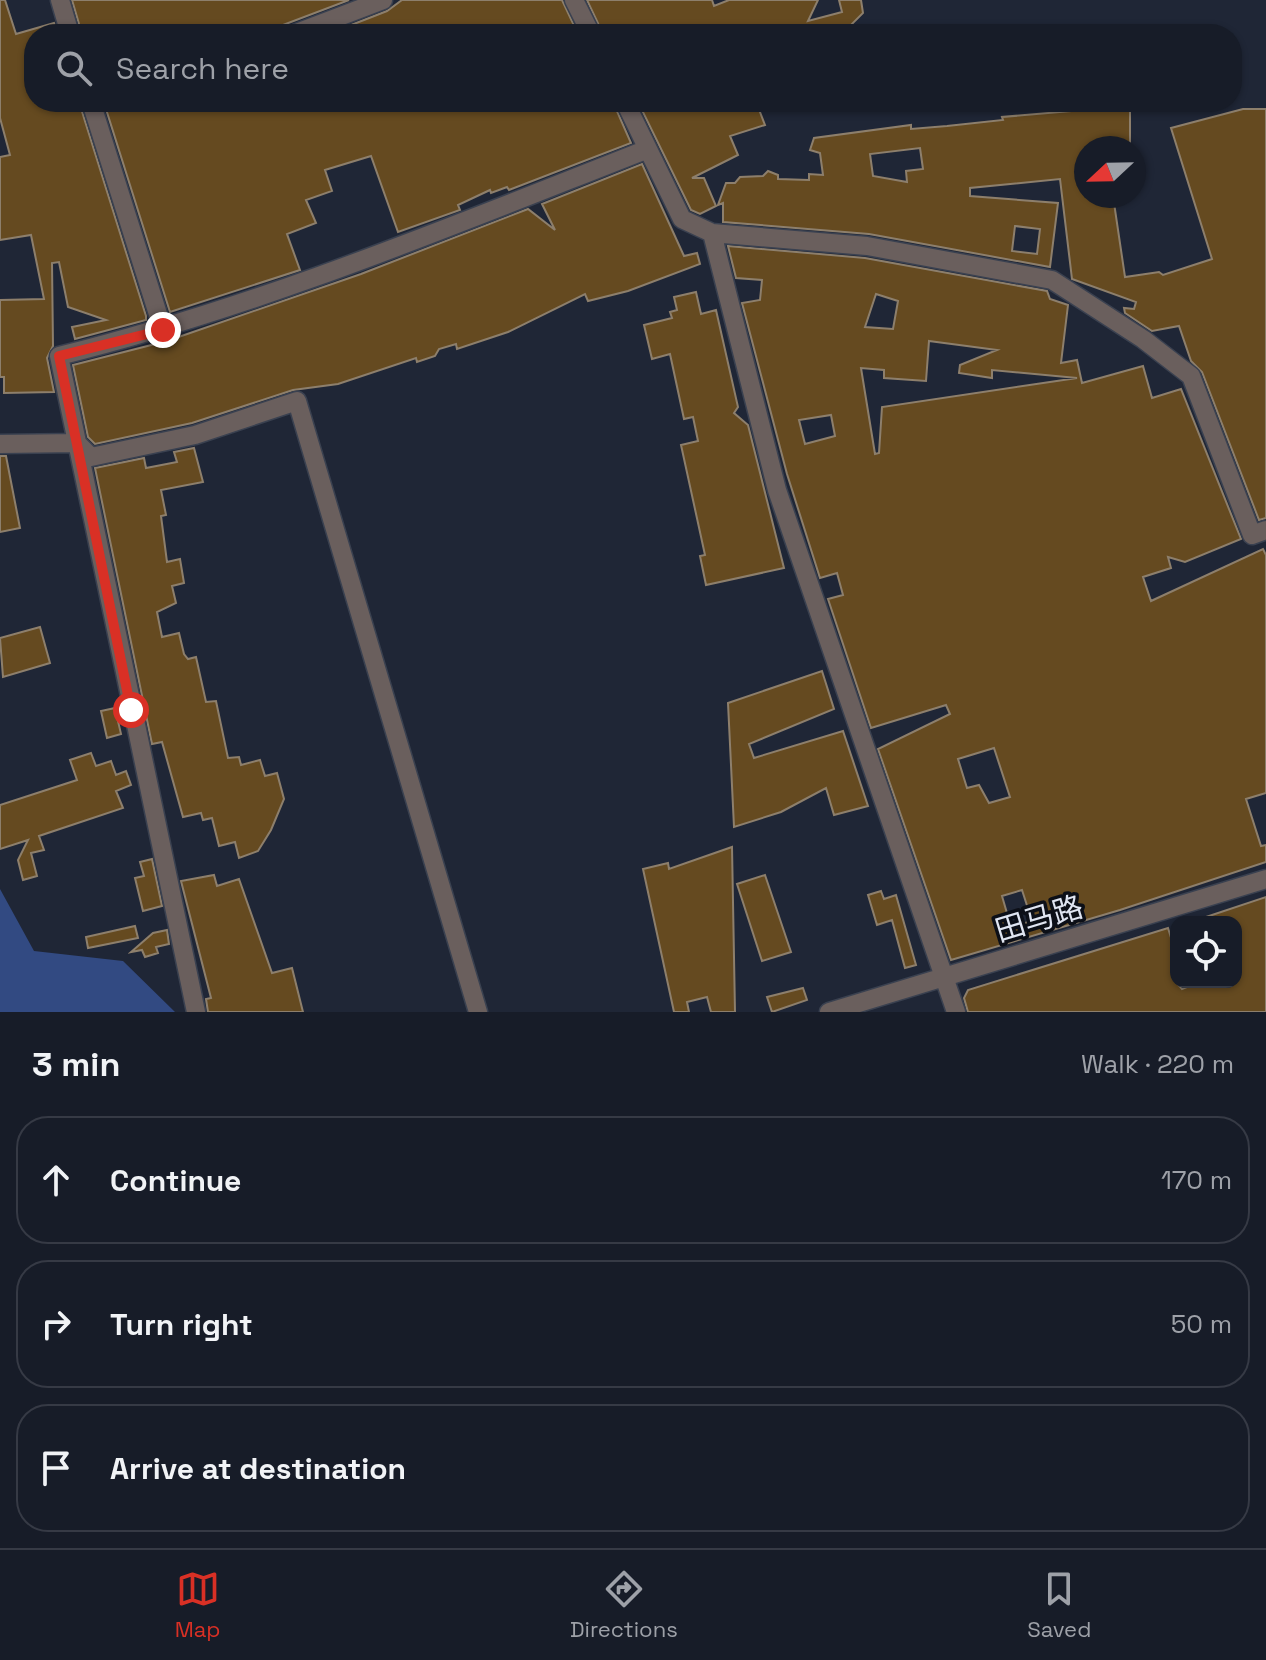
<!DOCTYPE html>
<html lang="en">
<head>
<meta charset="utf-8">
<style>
	body { margin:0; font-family:"Space Grotesk","Noto Sans SC",sans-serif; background:#242934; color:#f1f3f6 }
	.controls { position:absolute; right:24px; bottom:24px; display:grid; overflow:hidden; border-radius:16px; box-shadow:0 2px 6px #0004 }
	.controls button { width:72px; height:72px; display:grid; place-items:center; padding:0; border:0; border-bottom:2px solid #363a45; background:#171c28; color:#f1f3f6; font:40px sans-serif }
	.compass { position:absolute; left:1074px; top:136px; width:72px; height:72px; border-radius:50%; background:#171c28; box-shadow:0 2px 6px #0004; rotate:248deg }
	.stop { position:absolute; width:24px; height:24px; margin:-18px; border:6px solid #d93025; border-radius:50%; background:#fff }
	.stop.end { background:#d93025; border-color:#fff; box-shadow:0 2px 8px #0008 }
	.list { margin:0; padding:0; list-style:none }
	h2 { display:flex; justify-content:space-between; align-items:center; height:104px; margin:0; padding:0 32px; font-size:34px }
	h2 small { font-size:26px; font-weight:400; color:#9ea1a8 }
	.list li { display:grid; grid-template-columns:52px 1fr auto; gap:24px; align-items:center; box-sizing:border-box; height:128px; margin:0 16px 16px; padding:0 16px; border:2px solid #363a45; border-radius:32px }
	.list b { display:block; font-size:30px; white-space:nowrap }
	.list em { font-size:26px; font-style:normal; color:#9ea1a8 }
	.icon { flex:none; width:44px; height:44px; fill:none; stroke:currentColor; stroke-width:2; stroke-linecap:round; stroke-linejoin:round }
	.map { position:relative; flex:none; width:1266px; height:1012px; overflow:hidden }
	.search { position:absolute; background:#171c28; box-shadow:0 2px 6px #0004; left:24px; right:24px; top:24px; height:88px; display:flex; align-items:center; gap:20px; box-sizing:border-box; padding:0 28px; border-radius:32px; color:#9ea1a8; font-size:30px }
	.sheet { height:536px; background:#171c28 }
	nav { display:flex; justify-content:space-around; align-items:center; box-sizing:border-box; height:112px; border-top:2px solid #363a45; background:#171c28; font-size:22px; color:#9ea1a8 }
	nav a { display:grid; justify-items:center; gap:4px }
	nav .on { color:#d93025 }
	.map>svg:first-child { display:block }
	.green { fill:#324a82 }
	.building { fill:#654a20; stroke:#8d7f6c; stroke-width:2; fill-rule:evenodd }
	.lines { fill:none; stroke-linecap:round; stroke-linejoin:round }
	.minor-casing { stroke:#3a4150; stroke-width:21 }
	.minor { stroke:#6a5f5d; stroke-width:18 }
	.route { stroke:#d93025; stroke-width:10 }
	.labels { text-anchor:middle; stroke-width:7; stroke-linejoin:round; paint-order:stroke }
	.street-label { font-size:30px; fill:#e0e5f1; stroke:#0c0f17 }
</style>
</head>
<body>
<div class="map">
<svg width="1266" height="1012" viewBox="0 0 1266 1012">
	<rect width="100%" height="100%" fill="#1f2636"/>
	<!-- green -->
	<path class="green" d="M 0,889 L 34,951 L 123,961 L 175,1012 L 0,1012 Z"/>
	<!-- building -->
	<path class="building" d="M 0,0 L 5,0 L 16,34 L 54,23 L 58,34 L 34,34 L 34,102 L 79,102 L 146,316 L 146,320 L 75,339 L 72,327 L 106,320 L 68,307 L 59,262 L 52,263 L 53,346 L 47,358 L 54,392 L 4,393 L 4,377 L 0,377 L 0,300 L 44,299 L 31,235 L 0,240 L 0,157 L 10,155 L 0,118 Z
		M 72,0 L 349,0 L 275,28 L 274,34 L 82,34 Z
		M 402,0 L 562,0 L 578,34 L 328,34 L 387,11 Z
		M 587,0 L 712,0 L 714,6 L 729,0 L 818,0 L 808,21 L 842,12 L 839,0 L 861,0 L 863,13 L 846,30 L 834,34 L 603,34 Z
		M 125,102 L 613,102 L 631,143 L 509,190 L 507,187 L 491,193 L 490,190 L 458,205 L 460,210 L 398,232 L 371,156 L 325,170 L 332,191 L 306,200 L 316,223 L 287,234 L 300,270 L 170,312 L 106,109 Z
		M 638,102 L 747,102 L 750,107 L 758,107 L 765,125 L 730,136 L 738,155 L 692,178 L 704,178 L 716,206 L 700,214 L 691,210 Z
		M 1130,106 L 1130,148 L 1086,148 L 1086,196 L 1113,196 L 1125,277 L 1159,272 L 1163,275 L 1212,259 L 1171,128 L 1243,109 L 1266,109 L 1266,518 L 1259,520 L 1202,372 L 1191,361 L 1179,326 L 1152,331 L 1125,313 L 1124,308 L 1134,309 L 1136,302 L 1072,279 L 1060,179 L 970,188 L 970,196 L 1058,203 L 1050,267 L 869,234 L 723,222 L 723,203 L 718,205 L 726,183 L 735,183 L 740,177 L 763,176 L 768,171 L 778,175 L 778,179 L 809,180 L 809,174 L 823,175 L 820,153 L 810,150 L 814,138 L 911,125 L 911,129 L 947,126 L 1003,120 L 1002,117 ZM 920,148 L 923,169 L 906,171 L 907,182 L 873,176 L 870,154 ZM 1015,226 L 1040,229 L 1037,254 L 1012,251 Z
		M 642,164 L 684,256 L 697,253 L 700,264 L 628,291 L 588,301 L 585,294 L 508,332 L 457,349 L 456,344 L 439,349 L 435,356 L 417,362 L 416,358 L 338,384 L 293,390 L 192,423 L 95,444 L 88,437 L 73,365 L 167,341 L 361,274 L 528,209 L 555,230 L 542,204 Z
		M 728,246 L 865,258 L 1047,291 L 1050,299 L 1068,305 L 1061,363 L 1077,360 L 1082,383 L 1143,366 L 1152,398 L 1181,389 L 1241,539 L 1185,562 L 1168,557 L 1171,568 L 1143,577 L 1151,601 L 1263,549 L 1266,555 L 1266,793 L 1246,799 L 1261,846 L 1266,845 L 1266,862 L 1120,910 L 951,960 L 878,749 L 950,714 L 946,705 L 871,728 L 828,599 L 843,595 L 837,573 L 820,578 L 787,474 L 742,303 L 760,300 L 762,280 L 736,278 ZM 876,294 L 898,301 L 893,329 L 865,327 ZM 929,341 L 997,350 L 960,365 L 959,373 L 992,378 L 992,370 L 1077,378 L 882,407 L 879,453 L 875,454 L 861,368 L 884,370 L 884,378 L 926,381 ZM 831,415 L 835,436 L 805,444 L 799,420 ZM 994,748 L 1010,797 L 989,803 L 979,785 L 967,788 L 958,759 ZM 1022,890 L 1032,921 L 1011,927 L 1002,896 Z
		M 696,292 L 701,314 L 716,310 L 738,407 L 734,413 L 748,425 L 784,568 L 706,585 L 700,556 L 705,555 L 681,445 L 698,441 L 693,417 L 684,419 L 670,354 L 652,359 L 644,325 L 672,318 L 670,312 L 677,310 L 674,297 Z
		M 194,448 L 203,482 L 161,490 L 166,515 L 161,516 L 167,562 L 180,559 L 184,583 L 172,586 L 176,603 L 157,612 L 162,637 L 179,633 L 184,654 L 188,659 L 196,657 L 206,702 L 216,701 L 228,758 L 239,757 L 241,765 L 260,760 L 265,776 L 277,773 L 284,799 L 271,830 L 258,851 L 239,858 L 235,842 L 219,846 L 212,818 L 203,820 L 201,813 L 183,817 L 162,742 L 152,744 L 95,468 L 144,458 L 146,468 L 177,462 L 174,452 Z
		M 0,456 L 6,456 L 20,528 L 0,532 Z
		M 40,627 L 50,663 L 3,677 L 0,638 Z
		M 822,671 L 834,709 L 749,744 L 754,758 L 843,731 L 868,806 L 834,815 L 826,788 L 781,812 L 734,827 L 728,703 Z
		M 115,708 L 121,734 L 107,738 L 101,711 Z
		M 91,753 L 96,766 L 111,761 L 116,775 L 126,771 L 131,785 L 116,791 L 123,808 L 39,836 L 44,850 L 31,853 L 37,876 L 23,880 L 18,860 L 28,840 L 0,849 L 0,805 L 77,780 L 70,760 Z
		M 732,847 L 735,1012 L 711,1012 L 707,997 L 687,1002 L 689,1012 L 674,1012 L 643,869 L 668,863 L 669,869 Z
		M 152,859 L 162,906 L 143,911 L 135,878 L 144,876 L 140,862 Z
		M 214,875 L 217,886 L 239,879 L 272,973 L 292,968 L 303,1012 L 208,1012 L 206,999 L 211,998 L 181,881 Z
		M 765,875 L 791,952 L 762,961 L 737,884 Z
		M 881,891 L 884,899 L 896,895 L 916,965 L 905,968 L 892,920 L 877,925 L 868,895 Z
		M 1266,897 L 1266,1012 L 968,1012 L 964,998 L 968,990 L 1168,928 L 1176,954 L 1176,982 L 1182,989 L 1199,982 L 1236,982 L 1236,922 L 1197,920 Z
		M 135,926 L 138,938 L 88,948 L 86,937 Z
		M 167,930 L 169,944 L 156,947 L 158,953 L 145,957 L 142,950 L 131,952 L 153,933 Z
		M 803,988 L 807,1000 L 772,1012 L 767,997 Z"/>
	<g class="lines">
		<defs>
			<path id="minor" d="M 60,0 L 70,34
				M 574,0 L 591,34
				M 294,34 L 383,0
				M 91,102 L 163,330
				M 625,102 L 682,219 L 712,233 L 867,246 L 1052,280 L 1143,339 L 1191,376 L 1252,535 L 1266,530
				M 712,233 L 777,490 L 956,1012
				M 0,444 L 77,443 L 91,457 L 195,435 L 297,401 L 478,1012
				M 196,1012 L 59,356 C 261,306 454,225 648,149
				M 829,1012 L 1266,879"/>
		</defs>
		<!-- minor casing -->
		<use href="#minor" class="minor-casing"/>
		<!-- minor -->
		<use href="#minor" class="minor"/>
	</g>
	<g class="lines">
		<!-- route -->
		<path class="route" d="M 131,710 L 59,356 L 163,330"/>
	</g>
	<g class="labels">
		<!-- street labels -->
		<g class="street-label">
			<text transform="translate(1039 919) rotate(-17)" y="10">田马路</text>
		</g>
	</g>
</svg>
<div class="controls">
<button><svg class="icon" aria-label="locate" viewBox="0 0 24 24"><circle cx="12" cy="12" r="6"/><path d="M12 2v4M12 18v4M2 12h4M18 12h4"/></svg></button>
</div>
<svg class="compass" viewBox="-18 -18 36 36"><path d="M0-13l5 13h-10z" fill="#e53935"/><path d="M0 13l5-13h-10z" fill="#9ea1a8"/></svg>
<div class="stop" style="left:131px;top:710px"></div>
<div class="stop end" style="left:163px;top:330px"></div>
<div class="search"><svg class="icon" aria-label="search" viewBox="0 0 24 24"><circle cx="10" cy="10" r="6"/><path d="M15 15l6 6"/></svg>Search here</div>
</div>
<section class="sheet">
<h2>3 min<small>Walk · 220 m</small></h2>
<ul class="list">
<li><svg class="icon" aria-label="ahead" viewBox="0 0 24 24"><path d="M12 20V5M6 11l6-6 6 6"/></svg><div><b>Continue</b></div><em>170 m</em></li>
<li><svg class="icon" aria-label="right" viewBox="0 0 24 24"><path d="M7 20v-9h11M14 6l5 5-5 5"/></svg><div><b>Turn right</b></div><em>50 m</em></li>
<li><svg class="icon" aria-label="arrive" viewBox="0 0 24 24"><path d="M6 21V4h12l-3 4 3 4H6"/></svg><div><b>Arrive at destination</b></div></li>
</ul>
</section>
<nav>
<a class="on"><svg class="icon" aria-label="map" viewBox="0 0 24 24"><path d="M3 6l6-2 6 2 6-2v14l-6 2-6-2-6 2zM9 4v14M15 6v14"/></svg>Map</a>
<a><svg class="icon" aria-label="directions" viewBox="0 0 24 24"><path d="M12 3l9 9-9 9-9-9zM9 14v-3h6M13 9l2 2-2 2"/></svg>Directions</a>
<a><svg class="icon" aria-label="saved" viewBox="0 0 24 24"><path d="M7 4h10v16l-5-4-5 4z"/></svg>Saved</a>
</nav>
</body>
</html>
